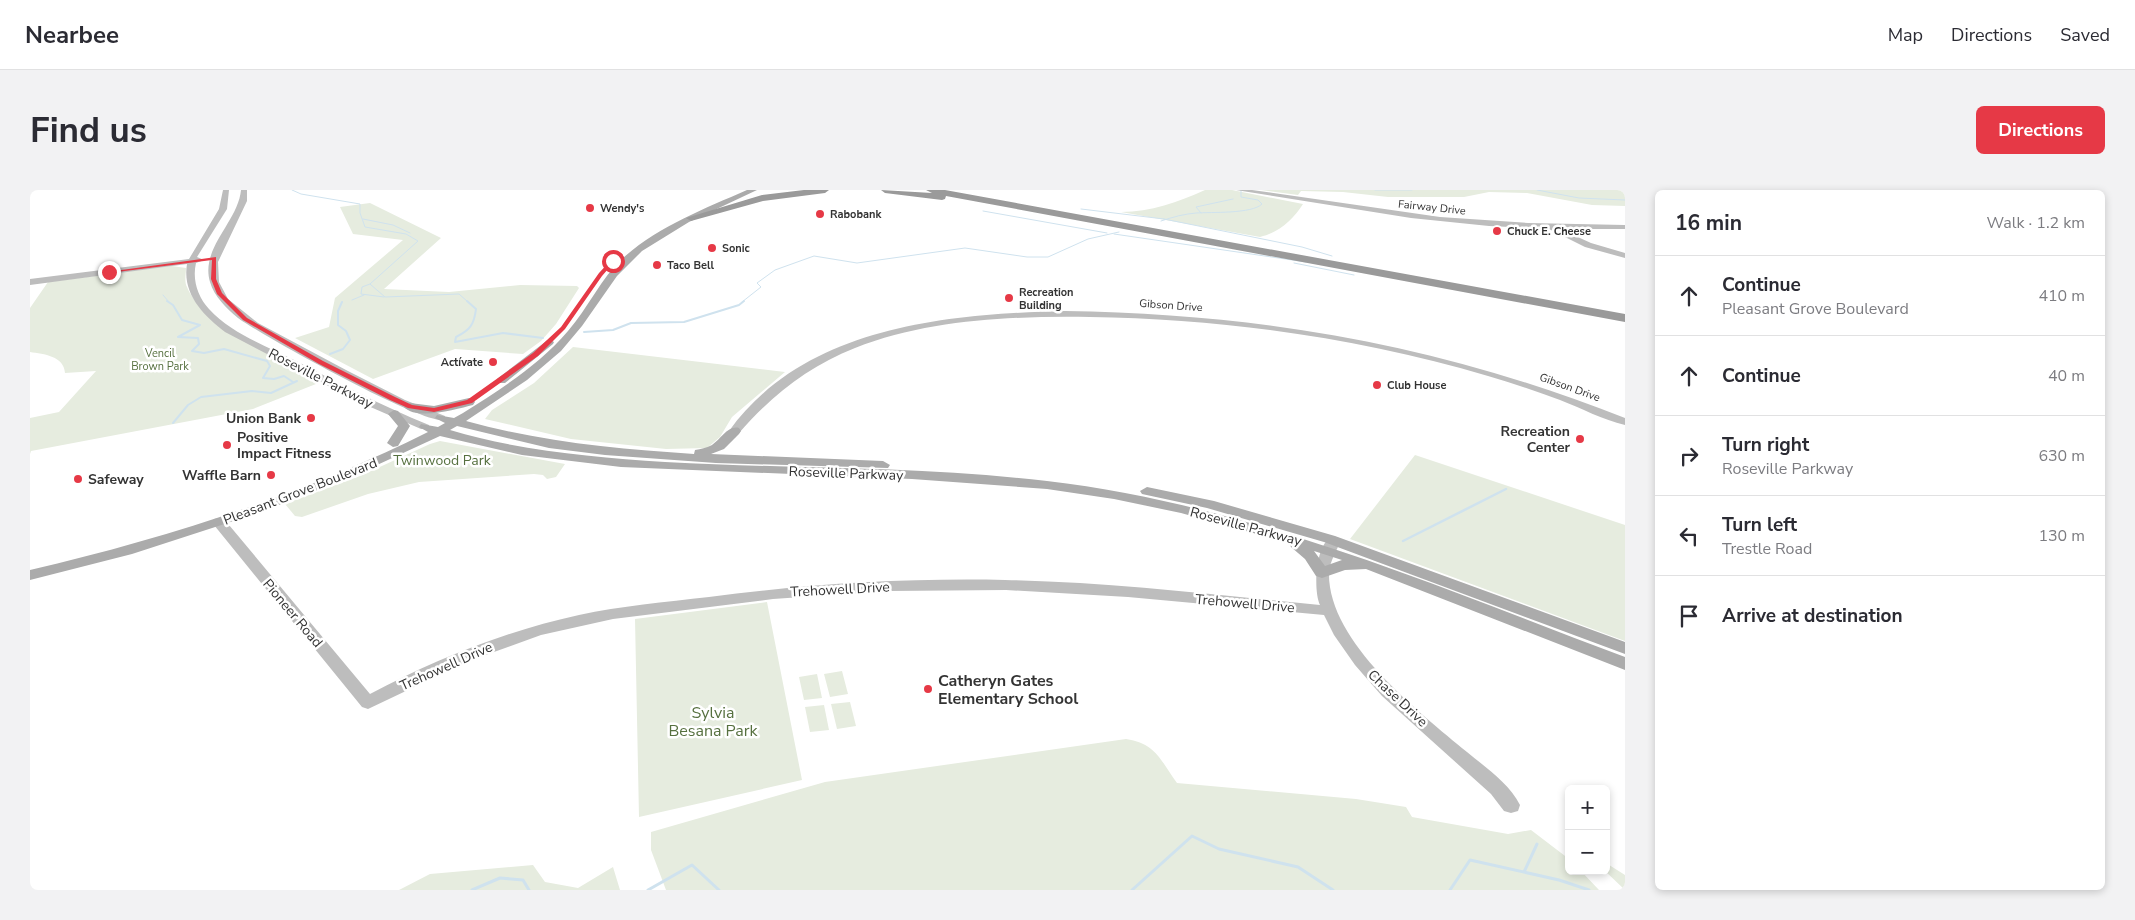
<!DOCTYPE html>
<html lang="en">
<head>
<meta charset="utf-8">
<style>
	body { margin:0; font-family:"Nunito Sans",sans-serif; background:#f2f2f3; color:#2b2b33 }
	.controls { position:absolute; right:15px; bottom:15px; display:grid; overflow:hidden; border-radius:8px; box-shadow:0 2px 8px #0003 }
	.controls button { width:45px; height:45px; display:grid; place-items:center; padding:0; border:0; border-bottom:1px solid #e1e1e2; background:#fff; color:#2b2b33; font:25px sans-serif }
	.stop { position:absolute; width:15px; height:15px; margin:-11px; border:4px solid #e63946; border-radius:50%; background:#fff }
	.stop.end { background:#e63946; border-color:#fff; box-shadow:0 1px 5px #0008 }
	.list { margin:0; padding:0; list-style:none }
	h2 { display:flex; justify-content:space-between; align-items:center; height:65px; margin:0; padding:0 20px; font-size:21px }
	h2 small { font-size:16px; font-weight:400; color:#7c7c81 }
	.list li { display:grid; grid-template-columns:32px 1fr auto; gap:15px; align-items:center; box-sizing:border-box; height:80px; padding:0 20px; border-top:1px solid #e1e1e2 }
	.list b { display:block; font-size:19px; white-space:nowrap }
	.list p { margin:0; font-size:16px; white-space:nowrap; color:#7c7c81 }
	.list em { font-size:16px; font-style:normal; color:#7c7c81 }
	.icon { flex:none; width:28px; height:28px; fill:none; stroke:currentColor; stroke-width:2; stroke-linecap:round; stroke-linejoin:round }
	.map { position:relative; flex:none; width:1595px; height:700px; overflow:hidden; border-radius:8px }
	header { display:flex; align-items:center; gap:30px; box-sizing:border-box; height:70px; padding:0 25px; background:#fff; border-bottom:1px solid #e1e1e2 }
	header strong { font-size:24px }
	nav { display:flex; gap:28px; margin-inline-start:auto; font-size:18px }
	.intro { display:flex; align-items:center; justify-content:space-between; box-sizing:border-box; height:120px; padding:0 30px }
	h1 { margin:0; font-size:35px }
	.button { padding:12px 22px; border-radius:8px; background:#e63946; color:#fff; font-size:18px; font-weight:700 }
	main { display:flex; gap:30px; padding:0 30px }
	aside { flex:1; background:#fff; border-radius:8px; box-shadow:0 2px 8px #0003 }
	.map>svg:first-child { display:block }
	.green { fill:#e6ecdf }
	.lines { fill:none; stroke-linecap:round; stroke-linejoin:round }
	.stream-far3 { stroke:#cfe2ee; stroke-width:1 }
	.stream-far2 { stroke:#cfe2ee; stroke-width:2 }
	.stream-far1 { stroke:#cfe2ee; stroke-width:2.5 }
	.stream { stroke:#cfe2ee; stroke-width:3 }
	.secondary { fill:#bdbdbd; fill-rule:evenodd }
	.primary { fill:#ababab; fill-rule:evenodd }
	.highway { fill:#9a9a9a; fill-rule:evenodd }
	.route { fill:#e63946 }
	.poi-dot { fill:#e63946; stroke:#fff; stroke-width:2 }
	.labels { text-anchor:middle; stroke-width:5; stroke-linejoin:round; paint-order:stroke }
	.far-street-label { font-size:11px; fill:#333; stroke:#fff }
	.far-poi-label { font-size:11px; font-weight:bold; fill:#333; stroke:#fff; text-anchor:start }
	.far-park-label { font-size:11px; fill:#56703f; stroke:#fff }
	.street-label { font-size:14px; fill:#333; stroke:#fff }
	.poi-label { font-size:14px; font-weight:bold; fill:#333; stroke:#fff; text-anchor:end }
	.park-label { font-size:14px; fill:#56703f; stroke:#fff }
	.near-poi-label { font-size:16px; font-weight:bold; fill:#333; stroke:#fff; text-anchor:start }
	.near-park-label { font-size:16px; fill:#56703f; stroke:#fff }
</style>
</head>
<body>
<header>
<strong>Nearbee</strong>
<nav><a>Map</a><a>Directions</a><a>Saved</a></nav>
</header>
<div class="intro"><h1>Find us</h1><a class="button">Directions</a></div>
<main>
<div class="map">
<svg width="1595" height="700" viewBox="0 0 1595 700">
	<rect width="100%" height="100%" fill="#fff"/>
	<!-- green -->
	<path class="green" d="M 1175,0 L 1202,0 L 1273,14 C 1263,30 1248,43 1230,47 L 1091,22 C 1121,22 1148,12 1175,0 Z
		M 1231,0 L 1595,0 L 1595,16 L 1562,15 L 1497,3 L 1459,2 L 1434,7 L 1358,7 L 1313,2 L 1271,1 L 1268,5 Z
		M 340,13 L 411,48 L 354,99 L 419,102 L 490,95 L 547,96 L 549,98 L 526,134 L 511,151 L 493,164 L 425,159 L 343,189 L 265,148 L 299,137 L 305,108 L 373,50 L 323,44 L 310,17 Z
		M 142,76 L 156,78 C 156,84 154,91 157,97 C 172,135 255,173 291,192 L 223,219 L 1,261 L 0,264 L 0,228 L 29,222 L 66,181 L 35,183 C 34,166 14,164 0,162 L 0,118 L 18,92 Z
		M 543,157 L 755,182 L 702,227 L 690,247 L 677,258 L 636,259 L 541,249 L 455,229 L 462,220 L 504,193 Z
		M 410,251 L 535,274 L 526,287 L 517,289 L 513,285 L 504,284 L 389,292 L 338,304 L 272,327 L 265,326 L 255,314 L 330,286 L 400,254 Z
		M 1385,265 L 1595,335 L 1595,451 L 1320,349 Z
		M 737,412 L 772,590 L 609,627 L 605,429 Z
		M 812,481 L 818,504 L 800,507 L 794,484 Z
		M 787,484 L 792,508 L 774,510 L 769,487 Z
		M 820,512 L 826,536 L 807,539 L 801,514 Z
		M 794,515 L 799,540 L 780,542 L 775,517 Z
		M 1096,549 C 1127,554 1130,570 1147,593 L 1326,609 L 1376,617 L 1382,627 L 1478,644 L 1501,640 L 1539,669 L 1539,681 L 1551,681 L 1569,700 L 636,700 L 621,660 L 621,642 L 795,592 Z
		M 1576,673 L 1595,685 L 1595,700 L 1575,681 Z
		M 503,675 L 515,692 L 548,698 L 583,677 L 590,700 L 369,700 L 400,684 Z"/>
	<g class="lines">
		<!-- stream-far3 -->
		<path class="stream-far3" d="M 262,0 L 271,4 L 330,14 L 330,23 L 335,37 L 376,44 L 388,51 L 340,94 L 355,107 L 429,104 L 438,112
			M 1345,0 L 1382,0
			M 1507,0 L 1549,8 L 1595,10
			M 1051,19 L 1134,29
			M 953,21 L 1077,43
			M 1171,23 L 1166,17 L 1203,9
			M 333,29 L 363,35 L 380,43
			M 1134,29 L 1272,57 L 1302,66
			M 1131,31 C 1143,27 1154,24 1166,23 C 1181,22 1222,24 1232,14 L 1228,10 L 1211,7 L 1211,0
			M 1084,44 L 1276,72
			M 1264,73 L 1324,85
			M 340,94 L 332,97 L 331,104 L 354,107
			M 133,105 L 139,112
			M 322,110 L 334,105
			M 712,112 L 731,97 L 727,93 L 745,80 L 784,66 L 827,73 L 935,58 L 997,67 L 1018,67 L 1058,49 L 1089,42"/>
		<!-- stream-far2 -->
		<path class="stream-far2" d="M 137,111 L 143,115 L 152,130 L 170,135 L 148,147 L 168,148 L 169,154 L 162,161 L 174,163 L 194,159 L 237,171 L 240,176 L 233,188 L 244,189 L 254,186 L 263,192
			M 437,111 L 446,119 C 444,135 440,140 426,147 L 425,152 L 473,143 L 513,148
			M 554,142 L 583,140 L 601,133 L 654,132 L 709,115 L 714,111
			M 300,164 L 313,159 L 320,150 L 316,141 L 308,135 L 308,121 L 312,112
			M 143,233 L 158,215 L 171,207 L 222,201 L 241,203 L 267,191"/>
		<!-- stream-far1 -->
		<path class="stream-far1" d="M 1373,351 L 1476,299"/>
		<!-- stream -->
		<path class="stream" d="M 1494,682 L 1507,654
			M 442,700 L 470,688 L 493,690 L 499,700
			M 618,700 L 662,675 L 689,700
			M 1102,700 L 1162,646 L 1189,659 L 1268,677 L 1303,700
			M 1420,700 L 1440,670 L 1529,690 L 1559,700"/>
		<!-- secondary -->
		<path class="secondary" d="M 193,0 L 199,0 L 197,19 L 167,67 L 174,70 L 166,73 C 162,90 168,107 179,119 C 202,144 235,155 264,170 C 309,193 352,216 399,235 L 399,239 L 391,239 L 329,212 L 195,142 C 173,125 152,104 157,74 L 0,95 L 0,89 L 159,69 L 189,19 Z
			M 211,0 L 217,0 L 217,11 L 188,72 L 189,92 L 198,109 L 228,133 L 316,180 L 375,210 L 415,226 L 415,230 C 394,236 231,145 208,128 C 196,118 184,106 180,92 C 170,58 208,32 211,0 Z
			M 1206,0 L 1222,0 L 1410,27 L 1498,33 L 1595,35 L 1595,39 L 1530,39 L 1561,53 L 1595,63 L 1595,68 L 1555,57 L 1519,39 L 1459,36 L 1381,28 Z
			M 1035,121 C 1233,124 1410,155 1595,228 L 1595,235 C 1573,230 1551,218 1530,210 C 1506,201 1482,193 1458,186 C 1329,148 1195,129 1060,127 C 982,126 899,129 825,158 C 779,176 741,206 709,243 L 705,244 L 699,241 C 775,136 917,124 1035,121 Z
			M 189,328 L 194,329 L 340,504 C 406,469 476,441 549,425 C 591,416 635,412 679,407 C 777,394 876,388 975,390 C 1080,392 1185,405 1290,415 C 1283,400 1285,351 1304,346 L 1311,350 C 1307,360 1300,371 1299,382 C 1297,451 1389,522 1437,562 C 1455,577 1479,593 1490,615 L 1488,621 L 1481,623 L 1474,621 L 1461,604 L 1352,506 L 1325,475 L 1304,445 L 1294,425 L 1098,407 L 976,400 L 859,401 L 743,409 L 583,429 L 511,445 L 439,471 L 338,519 L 332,517 L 184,335 L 182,332 L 184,329 Z"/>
		<!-- primary -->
		<path class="primary" d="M 717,0 L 727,0 L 659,32 L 612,61 L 587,86 L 552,136 L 531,161 L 497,190 L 436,231 C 511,252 587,259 664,264 L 665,260 C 671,259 676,258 682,255 C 691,249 698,235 709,238 L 711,241 L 709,244 L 694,259 L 681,264 L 853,271 L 860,275 L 858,278 L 686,273 L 575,265 L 519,258 L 427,236 L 420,240 C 490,261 563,267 635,272 C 763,279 890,276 1017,291 C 1220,315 1406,396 1595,467 L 1595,480 L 1336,379 L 1315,380 L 1292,388 L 1286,386 L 1275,369 L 1261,357 L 1259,353 L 1151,323 L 1084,309 L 1017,299 L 882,289 L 591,277 L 492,265 L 410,246 L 321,287 L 228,323 L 102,364 L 0,390 L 0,380 C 137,348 272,305 398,242 L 389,237 L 391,234 L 408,237 L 415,233 L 405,228 L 407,225 L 424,228 L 433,223 C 471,199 509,175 538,141 C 558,118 571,88 593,68 C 629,36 674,19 717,0 ZM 1284,361 L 1312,370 L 1295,376 Z
			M 519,149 L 524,152 L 523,154 L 475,193 L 467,193 L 467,189 Z
			M 439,208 L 443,209 L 445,212 L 443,215 C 427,219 387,231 374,217 L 380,213 L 404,216 Z
			M 364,220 L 368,221 L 380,236 L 368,256 L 363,257 L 357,253 L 368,236 L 358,224 Z
			M 1117,297 L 1184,311 L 1305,346 L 1595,452 L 1595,464 L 1294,352 L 1177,318 L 1112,304 L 1110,301 Z"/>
		<!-- highway -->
		<path class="highway" d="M 774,0 L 799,0 L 795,3 L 733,11 L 661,31 L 656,28 L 732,5 Z
			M 851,0 L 902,3 L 896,0 L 915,0 L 1595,124 L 1595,132 L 916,6 L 915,9 L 912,10 L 855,3 Z"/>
	</g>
	<!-- route -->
	<path class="route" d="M 186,67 L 186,89 L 192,103 L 217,128 L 293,171 L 365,207 L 382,215 L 404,218 L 437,210 L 503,163 L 531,137 L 569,83 L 581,70 L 585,71 L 572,86 L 535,139 L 508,166 L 442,213 L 404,222 L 378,218 L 360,210 L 289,174 L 213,130 L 187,104 L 181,89 L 182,70 L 79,83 L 77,82 Z"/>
	<!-- markers -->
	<g class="poi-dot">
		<circle cx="560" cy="18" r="5"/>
		<circle cx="790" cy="24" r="5"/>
		<circle cx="1467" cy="41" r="5"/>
		<circle cx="682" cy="58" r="5"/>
		<circle cx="627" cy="75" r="5"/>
		<circle cx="979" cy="108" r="5"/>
		<circle cx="463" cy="172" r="5"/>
		<circle cx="1347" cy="195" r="5"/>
		<circle cx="281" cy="228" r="5"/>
		<circle cx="1550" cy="249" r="5"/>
		<circle cx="197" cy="255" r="5"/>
		<circle cx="241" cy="285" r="5"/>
		<circle cx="48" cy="289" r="5"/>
		<circle cx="898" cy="499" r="5"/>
	</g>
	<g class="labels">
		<!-- far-street labels -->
		<g class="far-street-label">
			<text transform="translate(1402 17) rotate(6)" y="4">Fairway Drive</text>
			<text transform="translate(1141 115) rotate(4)" y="4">Gibson Drive</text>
			<text transform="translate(1540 197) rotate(20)" y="4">Gibson Drive</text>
		</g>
		<!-- far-poi labels -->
		<g class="far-poi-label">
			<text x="570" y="22">Wendy's</text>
			<text x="800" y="28">Rabobank</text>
			<text x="1477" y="45">Chuck E. Cheese</text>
			<text x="692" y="62">Sonic</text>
			<text x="637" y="79">Taco Bell</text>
			<text x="989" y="106">Recreation<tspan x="989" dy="13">Building</tspan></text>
			<text x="453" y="176" text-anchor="end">Actívate</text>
			<text x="1357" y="199">Club House</text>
		</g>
		<!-- far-park labels -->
		<g class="far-park-label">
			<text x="130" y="167">Vencil<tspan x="130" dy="13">Brown Park</tspan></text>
		</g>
		<!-- street labels -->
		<g class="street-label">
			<text transform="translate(291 188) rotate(27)" y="5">Roseville Parkway</text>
			<text transform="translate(816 283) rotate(2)" y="5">Roseville Parkway</text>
			<text transform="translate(270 301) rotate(-21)" y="5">Pleasant Grove Boulevard</text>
			<text transform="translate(1216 336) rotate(15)" y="5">Roseville Parkway</text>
			<text transform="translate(810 399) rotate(-3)" y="5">Trehowell Drive</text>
			<text transform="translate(1215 413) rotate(5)" y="5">Trehowell Drive</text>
			<text transform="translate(263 423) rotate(50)" y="5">Pioneer Road</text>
			<text transform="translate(416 476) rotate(-24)" y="5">Trehowell Drive</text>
			<text transform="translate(1368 508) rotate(43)" y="5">Chase Drive</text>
		</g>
		<!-- poi labels -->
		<g class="poi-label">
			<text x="271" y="233">Union Bank</text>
			<text x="1540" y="246">Recreation<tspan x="1540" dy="16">Center</tspan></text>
			<text x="207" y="252" text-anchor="start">Positive<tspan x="207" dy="16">Impact Fitness</tspan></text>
			<text x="231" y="290">Waffle Barn</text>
			<text x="58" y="294" text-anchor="start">Safeway</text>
		</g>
		<!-- park labels -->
		<g class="park-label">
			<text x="412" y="275">Twinwood Park</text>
		</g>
		<!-- near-poi labels -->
		<g class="near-poi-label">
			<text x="908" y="496">Catheryn Gates<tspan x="908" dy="18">Elementary School</tspan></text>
		</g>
		<!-- near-park labels -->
		<g class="near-park-label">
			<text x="683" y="528">Sylvia<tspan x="683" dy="18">Besana Park</tspan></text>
		</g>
	</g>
</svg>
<div class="controls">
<button>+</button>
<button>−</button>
</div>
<div class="stop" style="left:583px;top:71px"></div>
<div class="stop end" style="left:79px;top:82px"></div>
</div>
<aside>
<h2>16 min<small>Walk · 1.2 km</small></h2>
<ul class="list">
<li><svg class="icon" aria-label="ahead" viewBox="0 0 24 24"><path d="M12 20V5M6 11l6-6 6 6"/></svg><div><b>Continue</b><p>Pleasant Grove Boulevard</p></div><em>410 m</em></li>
<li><svg class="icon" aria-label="ahead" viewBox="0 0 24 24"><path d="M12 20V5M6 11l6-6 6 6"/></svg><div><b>Continue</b></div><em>40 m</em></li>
<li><svg class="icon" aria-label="right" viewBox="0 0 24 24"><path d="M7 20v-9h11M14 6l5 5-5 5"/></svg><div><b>Turn right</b><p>Roseville Parkway</p></div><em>630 m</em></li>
<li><svg class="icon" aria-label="left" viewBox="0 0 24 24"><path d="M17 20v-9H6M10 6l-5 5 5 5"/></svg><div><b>Turn left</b><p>Trestle Road</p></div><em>130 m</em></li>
<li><svg class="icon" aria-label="arrive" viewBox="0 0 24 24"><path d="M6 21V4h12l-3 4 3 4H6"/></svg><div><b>Arrive at destination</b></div></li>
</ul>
</aside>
</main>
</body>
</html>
